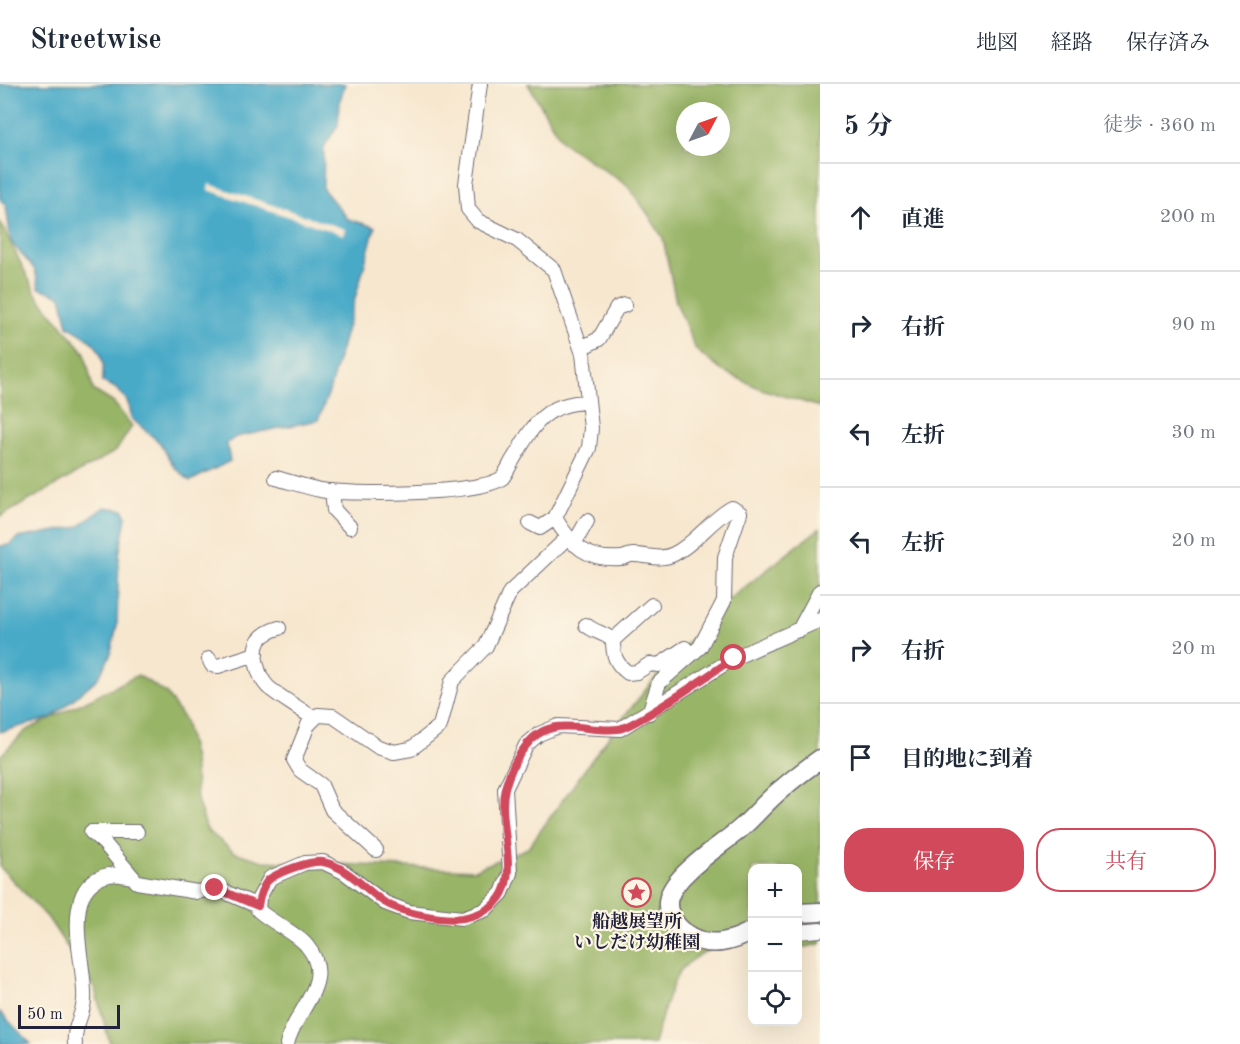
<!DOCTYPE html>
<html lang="ja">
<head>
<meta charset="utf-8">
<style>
	body { margin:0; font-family:"Old Standard TT","Noto Serif JP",serif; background:#f6f6f7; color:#1f2937 }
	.controls { position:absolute; right:18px; bottom:18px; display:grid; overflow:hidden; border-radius:12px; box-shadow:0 6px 24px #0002 }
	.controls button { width:54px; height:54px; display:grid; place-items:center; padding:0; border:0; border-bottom:2px solid #e0e1e3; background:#fff; color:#1f2937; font:30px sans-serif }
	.compass { position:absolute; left:676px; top:18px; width:54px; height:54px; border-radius:50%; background:#fff; box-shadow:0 6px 24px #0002; rotate:49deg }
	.scale { position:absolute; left:18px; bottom:15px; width:102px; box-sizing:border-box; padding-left:6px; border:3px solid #22223b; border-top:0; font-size:16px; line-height:21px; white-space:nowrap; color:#22223b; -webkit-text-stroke:4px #fcf5e5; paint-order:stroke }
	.stop { position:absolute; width:18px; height:18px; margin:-14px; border:4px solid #d1495b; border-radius:50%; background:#fff }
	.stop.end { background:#d1495b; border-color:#fff; box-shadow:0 2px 6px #0008 }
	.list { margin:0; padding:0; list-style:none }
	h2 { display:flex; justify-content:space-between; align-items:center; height:78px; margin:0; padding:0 24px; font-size:26px }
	h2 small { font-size:20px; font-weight:400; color:#747a83 }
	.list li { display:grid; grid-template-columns:39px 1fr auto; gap:18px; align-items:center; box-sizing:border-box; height:108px; padding:0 24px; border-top:2px solid #e0e1e3 }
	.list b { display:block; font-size:22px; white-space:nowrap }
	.list em { font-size:20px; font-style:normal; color:#747a83 }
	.actions { display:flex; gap:12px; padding:18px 24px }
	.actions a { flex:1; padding:14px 0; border:2px solid #d1495b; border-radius:24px; text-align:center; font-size:21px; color:#d1495b }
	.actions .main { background:#d1495b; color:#fff }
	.icon { flex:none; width:33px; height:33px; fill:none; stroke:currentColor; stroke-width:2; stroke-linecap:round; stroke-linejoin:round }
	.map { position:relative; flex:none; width:820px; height:960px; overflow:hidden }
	header { display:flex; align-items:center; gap:36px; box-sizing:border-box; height:84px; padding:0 30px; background:#fff; border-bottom:2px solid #e0e1e3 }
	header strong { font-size:28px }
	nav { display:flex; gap:33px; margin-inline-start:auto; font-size:21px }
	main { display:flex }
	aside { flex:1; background:#fff }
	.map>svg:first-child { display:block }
	.forest { fill:#98b466; stroke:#5d6b50; stroke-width:1.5; fill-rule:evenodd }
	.water { fill:#48aac8; stroke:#356682; stroke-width:1.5 }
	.pier { fill:#f7e7cf }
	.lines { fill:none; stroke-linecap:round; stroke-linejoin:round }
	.minor-casing { stroke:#6d676f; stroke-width:16 }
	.tertiary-casing { stroke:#6d676f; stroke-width:21 }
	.minor { stroke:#fff; stroke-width:14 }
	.tertiary { stroke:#fff; stroke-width:18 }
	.route { stroke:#d1495b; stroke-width:8 }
	.labels { text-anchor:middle; stroke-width:4.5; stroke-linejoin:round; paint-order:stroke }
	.poi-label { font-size:18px; font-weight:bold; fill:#22223b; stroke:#fcf5e5 }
</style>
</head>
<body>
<header>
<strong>Streetwise</strong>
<nav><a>地図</a><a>経路</a><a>保存済み</a></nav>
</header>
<main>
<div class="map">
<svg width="820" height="960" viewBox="0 0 820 960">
	<rect width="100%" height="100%" fill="#fcf5e5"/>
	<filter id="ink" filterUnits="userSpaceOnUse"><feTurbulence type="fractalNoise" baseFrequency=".0167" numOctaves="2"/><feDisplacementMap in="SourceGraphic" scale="12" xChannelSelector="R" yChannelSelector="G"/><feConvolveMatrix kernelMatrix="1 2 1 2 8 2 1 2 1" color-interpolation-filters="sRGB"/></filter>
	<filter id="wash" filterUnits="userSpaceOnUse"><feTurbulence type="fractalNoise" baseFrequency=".008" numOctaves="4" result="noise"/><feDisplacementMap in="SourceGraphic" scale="24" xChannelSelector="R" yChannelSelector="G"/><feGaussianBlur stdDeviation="1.35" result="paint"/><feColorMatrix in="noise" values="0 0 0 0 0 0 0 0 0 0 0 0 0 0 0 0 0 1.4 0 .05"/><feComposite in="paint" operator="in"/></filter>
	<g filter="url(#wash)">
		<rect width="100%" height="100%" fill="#f7e7cf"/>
		<!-- forest -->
		<path class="forest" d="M 528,0 L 820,0 L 820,323 L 761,305 L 721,286 L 696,266 L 676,218 L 663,154 L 648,130 L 627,101 L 562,58 ZM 685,27 L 721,27 L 721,63 L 685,63 Z
			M 0,137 L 36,210 L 85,269 L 93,306 L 114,319 L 132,342 L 116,367 L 0,433 Z
			M 820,444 L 820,860 L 806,863 L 798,862 L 798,784 L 752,784 L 752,853 C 728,857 699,866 681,886 C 672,896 658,945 654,960 L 110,960 L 95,905 L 48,834 L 0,783 L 0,672 L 25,647 L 138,591 L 166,609 L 185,637 L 194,676 L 197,716 L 207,746 L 234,768 L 263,777 L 474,786 L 528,764 L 614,645 L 656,593 L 722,521 Z"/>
		<!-- water -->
		<path class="water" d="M 0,0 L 345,0 L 340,16 L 338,41 L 324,63 L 323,105 L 348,135 L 375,143 L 329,308 L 318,336 L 236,353 L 227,359 L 230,377 L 190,397 L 174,383 L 160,359 L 131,334 C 131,316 119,303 102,298 C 108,266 94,257 68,242 L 61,212 L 39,204 L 35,186 L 11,158 L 6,122 L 0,115 Z
			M 104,423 L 124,426 L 126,433 L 119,471 L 117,541 L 110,572 L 98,594 L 51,634 L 0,648 L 0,462 L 9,461 L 18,454 L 78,443 Z
			M 0,928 L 31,960 L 0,960 Z"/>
		<!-- pier -->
		<path class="pier" d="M 209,100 L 345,145 L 344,151 L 208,106 Z"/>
	</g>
	<g filter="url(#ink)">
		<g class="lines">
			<defs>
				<path id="minor" d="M 480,0 L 466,100 L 468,125 L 478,137 L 517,156 L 554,186 L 583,270 L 591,344 L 589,364 L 555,434
					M 581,264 L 599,255 L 617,224 L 625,221
					M 276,394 C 291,398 306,403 320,406 C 349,411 480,411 502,394 C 506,390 510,380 514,374 C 534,340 545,319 588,318
					M 332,407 L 334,426 L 350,443
					M 530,439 L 540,444 L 555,434 C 571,461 587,477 621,474 C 626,474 629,470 634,471 C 648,471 660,477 674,470 C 696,459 710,436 732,424 L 740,429 L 725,473 L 724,517 L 700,563 L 659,599 L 649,629
					M 574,460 L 587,437
					M 652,521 L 613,556 C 613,571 615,579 628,589 L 637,588 L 650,580 L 659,581 L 685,564 L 691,571
					M 586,541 C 594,548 604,549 613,556
					M 279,544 C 272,546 264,549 259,556 C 251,568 258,593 268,603 C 282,615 300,624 314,635
					M 799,546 L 820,507
					M 209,575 L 212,581 L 218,582 L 256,570
					M 137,748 L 91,748 L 104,759 L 137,798 L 197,808 L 215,804 L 258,822
					M 376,766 L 332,726 L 321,701 L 300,686 L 294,676 L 308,641 L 318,631 L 333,632 L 378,663 L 394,668 L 411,665 L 440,642 L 452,597 L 486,562 L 510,508 L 567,454
					M 798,848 L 820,846
					M 75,960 C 73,943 83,932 84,916 C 87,882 56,801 109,791 C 116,789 125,792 132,793
					M 287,960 C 294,926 337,898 307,862 C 297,849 272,839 258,826 L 259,814 L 270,794 L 305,779 L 323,778 L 344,788 L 385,819 L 409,828 L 462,834 L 485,826 L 502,809 L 510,789 L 505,705 L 526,661 L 539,650 L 558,642 L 620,645 L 734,574 L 820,536"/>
				<path id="tertiary" d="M 798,829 L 820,828
					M 752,847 C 733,857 712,864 692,853 C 678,846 664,829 669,813 C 676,789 722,761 741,744 C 756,731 768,715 784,703 C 795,693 808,684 820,675"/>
			</defs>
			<!-- minor casing -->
			<use href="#minor" class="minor-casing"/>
			<!-- tertiary casing -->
			<use href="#tertiary" class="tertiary-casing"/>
			<!-- minor -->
			<use href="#minor" class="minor"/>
			<!-- tertiary -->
			<use href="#tertiary" class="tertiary"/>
		</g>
	</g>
	<g class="lines" filter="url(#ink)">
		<!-- route -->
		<path class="route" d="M 215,804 L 258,822 C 259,813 263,799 271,794 C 282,787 311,776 323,778 C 346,782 365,805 384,818 C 401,829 443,837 463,834 C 538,820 494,749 505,704 C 509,690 516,674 525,663 C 550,628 585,649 618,645 C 636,643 714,587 734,574"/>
	</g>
	<!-- icons -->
	<defs>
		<symbol id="sight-ring" viewBox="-11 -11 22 22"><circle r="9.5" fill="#fcf5e5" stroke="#d1495b" stroke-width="1.5"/><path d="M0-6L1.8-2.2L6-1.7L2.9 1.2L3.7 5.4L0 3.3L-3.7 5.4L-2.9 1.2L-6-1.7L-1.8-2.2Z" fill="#d1495b"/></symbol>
	</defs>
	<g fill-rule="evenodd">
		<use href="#sight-ring" x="620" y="792" width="33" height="33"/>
	</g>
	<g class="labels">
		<!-- poi labels -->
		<g class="poi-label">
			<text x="637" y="843">船越展望所<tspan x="637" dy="21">いしだけ幼稚園</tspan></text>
		</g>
	</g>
</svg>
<div class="controls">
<button>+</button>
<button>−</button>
<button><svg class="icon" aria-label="locate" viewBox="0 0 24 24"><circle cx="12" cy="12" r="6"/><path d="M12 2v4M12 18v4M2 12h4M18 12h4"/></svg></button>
</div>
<svg class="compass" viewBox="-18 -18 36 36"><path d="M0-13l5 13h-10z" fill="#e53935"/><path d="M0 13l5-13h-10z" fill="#747a83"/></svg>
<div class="scale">50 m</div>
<div class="stop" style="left:734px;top:574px"></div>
<div class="stop end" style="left:215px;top:804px"></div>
</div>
<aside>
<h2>5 分<small>徒歩 · 360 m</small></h2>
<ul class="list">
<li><svg class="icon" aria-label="ahead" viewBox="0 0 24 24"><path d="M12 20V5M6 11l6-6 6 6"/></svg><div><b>直進</b></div><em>200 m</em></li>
<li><svg class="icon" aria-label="right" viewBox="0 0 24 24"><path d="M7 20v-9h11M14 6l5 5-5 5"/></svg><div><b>右折</b></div><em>90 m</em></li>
<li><svg class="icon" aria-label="left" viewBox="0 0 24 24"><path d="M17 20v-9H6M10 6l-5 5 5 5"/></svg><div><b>左折</b></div><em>30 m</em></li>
<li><svg class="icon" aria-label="left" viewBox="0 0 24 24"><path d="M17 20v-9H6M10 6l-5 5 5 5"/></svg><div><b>左折</b></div><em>20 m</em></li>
<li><svg class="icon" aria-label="right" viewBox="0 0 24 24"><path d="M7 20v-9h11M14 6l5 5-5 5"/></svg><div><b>右折</b></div><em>20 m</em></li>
<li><svg class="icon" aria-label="arrive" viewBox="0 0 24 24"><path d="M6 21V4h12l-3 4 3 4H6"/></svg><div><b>目的地に到着</b></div></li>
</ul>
<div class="actions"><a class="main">保存</a><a>共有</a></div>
</aside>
</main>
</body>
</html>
